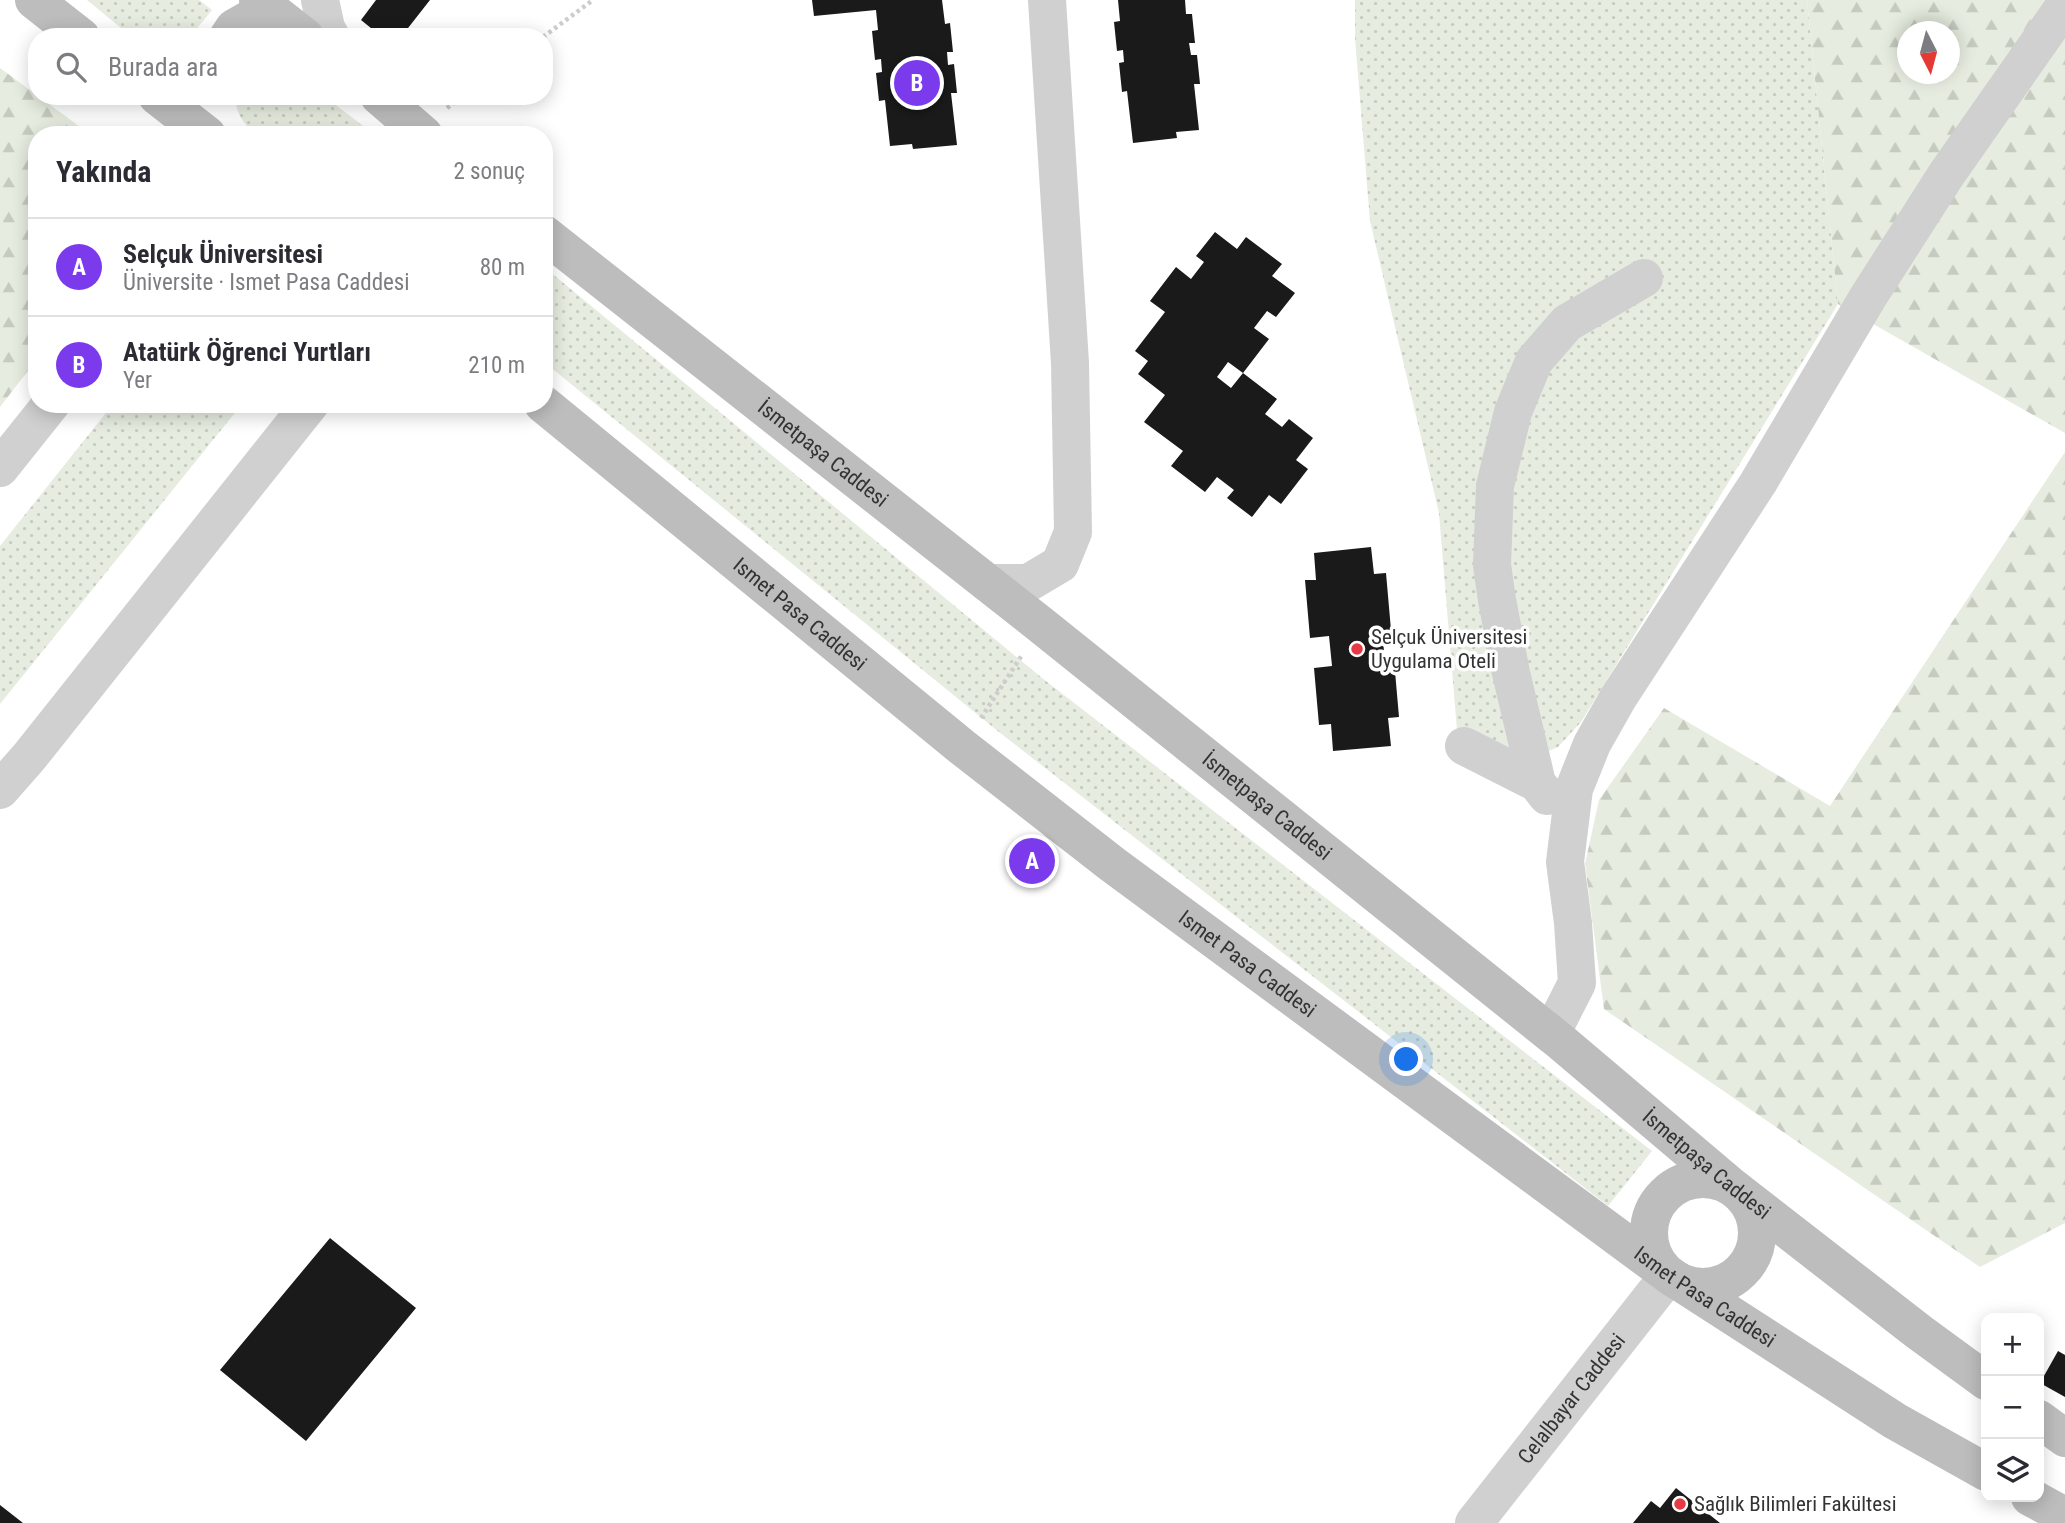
<!DOCTYPE html>
<html lang="tr">
<head>
<meta charset="utf-8">
<style>
	body { margin:0; font-family:"Roboto Condensed",sans-serif; background:#f7f7f7; color:#2b2b33 }
	.controls { position:absolute; right:21px; bottom:21px; display:grid; overflow:hidden; border-radius:14px; box-shadow:0 4px 18px #0003 }
	.controls button { width:63px; height:63px; display:grid; place-items:center; padding:0; border:0; border-bottom:2px solid #e1e1e2; background:#fff; color:#2b2b33; font:35px sans-serif }
	.compass { position:absolute; left:1897px; top:21px; width:63px; height:63px; border-radius:50%; background:#fff; box-shadow:0 4px 18px #0003; rotate:174deg }
	.you { position:absolute; left:1407px; top:1060px; width:24px; height:24px; margin:-18px; border:5px solid #fff; border-radius:50%; background:#1a73e8; box-shadow:0 0 0 10px #1a73e833 }
	.badge { display:grid; place-items:center; width:46px; height:46px; border-radius:50%; background:#7c3aed; color:#fff; font-size:23px; font-weight:700 }
	.pin { position:absolute; translate:-50% -50%; border:4px solid #fff; box-shadow:0 2px 7px #0006 }
	.list { margin:0; padding:0; list-style:none }
	h2 { display:flex; justify-content:space-between; align-items:center; height:91px; margin:0; padding:0 28px; font-size:30px }
	h2 small { font-size:23px; font-weight:400; color:#7c7c81 }
	.list li { display:grid; grid-template-columns:46px 1fr auto; gap:21px; align-items:center; box-sizing:border-box; height:98px; padding:0 28px; border-top:2px solid #e1e1e2 }
	.list b { display:block; font-size:26px; white-space:nowrap }
	.list p { margin:0; font-size:23px; white-space:nowrap; color:#7c7c81 }
	.list em { font-size:23px; font-style:normal; color:#7c7c81 }
	.icon { flex:none; width:38px; height:38px; fill:none; stroke:currentColor; stroke-width:2; stroke-linecap:round; stroke-linejoin:round }
	.map { position:relative; flex:none; width:2065px; height:1523px; overflow:hidden }
	.search { position:absolute; background:#fff; box-shadow:0 4px 18px #0003; left:28px; top:28px; width:525px; height:77px; display:flex; align-items:center; gap:18px; box-sizing:border-box; padding:0 24px; border-radius:28px; color:#7c7c81; font-size:26px }
	.panel { position:absolute; background:#fff; box-shadow:0 4px 18px #0003; left:28px; top:126px; width:525px; height:287px; border-radius:28px }
	.map>svg:first-child { display:block }
	.grass { fill:url(#grass-dots) }
	.forest { fill:url(#forest-firs); fill-rule:evenodd }
	.building { fill:#1a1a1a }
	.lines { fill:none; stroke-linecap:round; stroke-linejoin:round }
	.path { stroke:#cdcdcd; stroke-width:4.5; stroke-dasharray:3.5 3.5; stroke-linecap:butt }
	.minor { stroke:#d0d0d0; stroke-width:38 }
	.tertiary { stroke:#d0d0d0; stroke-width:38 }
	.secondary { stroke:#bdbdbd; stroke-width:38 }
	.poi-dot { fill:#e63946; stroke:#fff; stroke-width:2.5 }
	.labels { text-anchor:middle; stroke-width:7; stroke-linejoin:round; paint-order:stroke }
	.street-label { font-size:21px; fill:#333; stroke:#fff }
	.poi-label { font-size:21px; fill:#333; stroke:#fff; text-anchor:start }
</style>
</head>
<body>
<div class="map">
<svg width="2065" height="1523" viewBox="0 0 2065 1523">
	<defs>
		<pattern id="grass-dots" width="8" height="8" patternUnits="userSpaceOnUse" patternTransform="scale(1.75)"><rect width="8" height="8" fill="#e6ecdf"/><path d="M2 2h.1M6 6h.1" fill="none" stroke="#c6cbc0" stroke-width="1.8" stroke-linecap="round"/></pattern>
		<pattern id="forest-firs" width="22" height="20" patternUnits="userSpaceOnUse" patternTransform="scale(1.75)"><rect width="22" height="20" fill="#e6ecdf"/><path d="M5 1l3.5 6h-7zM16 11l3.5 6h-7z" fill="#c6cbc0"/></pattern>
	</defs>
	<rect width="100%" height="100%" fill="#fff"/>
	<!-- grass -->
	<path class="grass" d="M 87,0 L 199,0 L 212,10 L 190,37 L 132,37 Z
		M 1355,0 L 1807,0 L 1838,304 L 1581,722 L 1558,747 L 1535,757 L 1458,742 L 1439,513 L 1370,221 L 1355,38 Z
		M 236,96 L 324,96 L 375,135 L 256,135 C 244,125 234,111 236,96 Z
		M 544,267 L 1042,678 L 1652,1151 L 1608,1206 L 999,732 L 544,362 Z
		M 113,404 L 242,404 L 0,704 L 0,546 Z"/>
	<!-- forest -->
	<path class="forest" d="M 1807,0 L 2065,0 L 2065,433 L 1838,304 ZM 1908,32 L 1950,32 L 1950,74 L 1908,74 Z
		M 0,68 L 91,135 L 37,135 L 37,359 L 0,407 Z
		M 2065,452 L 2065,1223 L 1980,1267 L 1604,1009 L 1585,864 L 1599,800 L 1664,708 L 1830,806 Z"/>
	<!-- building -->
	<path class="building" d="M 376,0 L 430,0 L 401,37 L 382,37 L 361,20 Z
		M 812,0 L 942,0 L 945,24 L 950,23 L 953,52 L 947,52 L 948,65 L 954,64 L 957,93 L 951,93 L 957,145 L 913,149 L 912,144 L 890,146 L 885,100 L 879,101 L 876,73 L 882,72 L 881,59 L 875,60 L 872,31 L 878,30 L 876,10 L 814,16 Z
		M 1118,0 L 1185,0 L 1186,14 L 1192,14 L 1195,43 L 1189,43 L 1191,55 L 1197,55 L 1200,84 L 1194,84 L 1199,130 L 1176,132 L 1177,138 L 1133,143 L 1127,91 L 1122,92 L 1119,63 L 1124,62 L 1123,50 L 1117,51 L 1114,22 L 1120,21 Z
		M 1215,232 L 1237,249 L 1246,237 L 1282,264 L 1272,276 L 1295,293 L 1276,317 L 1267,311 L 1254,328 L 1269,339 L 1243,373 L 1228,362 L 1217,377 L 1231,388 L 1243,373 L 1277,399 L 1265,414 L 1282,427 L 1289,419 L 1313,438 L 1296,460 L 1308,469 L 1281,504 L 1269,495 L 1252,517 L 1227,498 L 1234,490 L 1217,477 L 1205,492 L 1171,466 L 1183,451 L 1144,422 L 1165,395 L 1138,374 L 1148,361 L 1135,351 L 1165,312 L 1150,301 L 1176,267 L 1191,279 L 1204,262 L 1196,256 Z
		M 1371,547 L 1374,574 L 1386,573 L 1391,630 L 1382,631 L 1385,661 L 1394,660 L 1399,717 L 1388,718 L 1391,746 L 1333,751 L 1331,724 L 1319,725 L 1314,668 L 1332,666 L 1329,636 L 1310,638 L 1305,580 L 1316,580 L 1314,553 Z
		M 330,1238 L 416,1308 L 306,1441 L 220,1370 Z
		M 2058,1351 L 2065,1355 L 2065,1397 L 2040,1383 Z
		M 1676,1488 L 1720,1523 L 1633,1523 L 1651,1501 L 1660,1508 Z
		M 0,1505 L 23,1523 L 0,1523 Z"/>
	<g class="lines">
		<!-- path -->
		<path class="path" d="M 543,37 L 593,0
			M 447,108 L 463,96
			M 981,718 L 1022,655"/>
		<!-- minor -->
		<path class="minor" d="M 988,583 L 1028,583 L 1060,564 L 1073,532 L 1070,363 L 1047,0
			M 1464,746 L 1537,783 L 1547,796
			M 1537,783 L 1511,673 L 1497,600 L 1492,565 L 1495,486 L 1513,412 L 1534,361 L 1567,323 L 1644,278
			M 0,790 L 29,757 L 310,404
			M 1551,1034 L 1577,983 L 1573,923 L 1565,862 L 1574,789 L 1592,744 L 1618,698 L 1758,483 L 1868,297 L 1946,175 L 2065,5"/>
		<!-- tertiary -->
		<g class="tertiary">
			<path d="M 320,0 L 326,28 L 331,37"/>
			<path d="M 0,468 L 51,404"/>
			<path id="s1" d="M 1474,1523 L 1669,1275"/>
		</g>
		<!-- secondary -->
		<g class="secondary">
			<path d="M 34,0 L 81,37"/>
			<path d="M 258,0 L 305,37"/>
			<path d="M 228,37 L 234,28 L 269,8"/>
			<path d="M 157,96 L 207,135"/>
			<path d="M 379,96 L 424,135"/>
			<path id="s2" d="M 544,234 L 1041,625 L 1561,1042 L 1731,1186 L 1919,1332 L 1986,1381"/>
			<path id="s3" d="M 543,404 L 962,747 L 1112,864 L 1669,1275 L 1895,1421 L 1986,1472"/>
			<circle cx="1703" cy="1233" r="54"/>
			<path d="M 2039,1419 L 2065,1438"/>
			<path d="M 2030,1497 L 2065,1516"/>
		</g>
	</g>
	<!-- markers -->
	<g class="poi-dot">
		<circle cx="1357" cy="649" r="7"/>
		<circle cx="1680" cy="1504" r="7"/>
	</g>
	<g class="labels">
		<!-- street labels -->
		<g class="street-label">
			<text dy="7" stroke="none"><textPath href="#s2" startOffset="355">İsmetpaşa Caddesi</textPath></text>
			<text dy="7" stroke="none"><textPath href="#s3" startOffset="332">Ismet Pasa Caddesi</textPath></text>
			<text dy="7" stroke="none"><textPath href="#s2" startOffset="922">İsmetpaşa Caddesi</textPath></text>
			<text dy="7" stroke="none"><textPath href="#s3" startOffset="900">Ismet Pasa Caddesi</textPath></text>
			<text dy="7" stroke="none"><textPath href="#s2" startOffset="1489">İsmetpaşa Caddesi</textPath></text>
			<text dy="7" stroke="none"><textPath href="#s3" startOffset="1466">Ismet Pasa Caddesi</textPath></text>
			<text dy="7" stroke="none"><textPath href="#s1" startOffset="158">Celalbayar Caddesi</textPath></text>
		</g>
		<!-- poi labels -->
		<g class="poi-label">
			<text x="1371" y="644">Selçuk Üniversitesi<tspan x="1371" dy="24">Uygulama Oteli</tspan></text>
			<text x="1694" y="1511">Sağlık Bilimleri Fakültesi</text>
		</g>
	</g>
</svg>
<div class="controls">
<button>+</button>
<button>−</button>
<button><svg class="icon" aria-label="layers" viewBox="0 0 24 24"><path d="M12 4l9 5-9 5-9-5zM3 14l9 5 9-5"/></svg></button>
</div>
<svg class="compass" viewBox="-18 -18 36 36"><path d="M0-13l5 13h-10z" fill="#e53935"/><path d="M0 13l5-13h-10z" fill="#7c7c81"/></svg>
<div class="you"></div>
<div class="pin badge" style="left:1032px;top:861px">A</div>
<div class="pin badge" style="left:917px;top:83px">B</div>
<div class="search"><svg class="icon" aria-label="search" viewBox="0 0 24 24"><circle cx="10" cy="10" r="6"/><path d="M15 15l6 6"/></svg>Burada ara</div>
<section class="panel">
<h2>Yakında<small>2 sonuç</small></h2>
<ul class="list">
<li><span class="badge">A</span><div><b>Selçuk Üniversitesi</b><p>Üniversite · Ismet Pasa Caddesi</p></div><em>80 m</em></li>
<li><span class="badge">B</span><div><b>Atatürk Öğrenci Yurtları</b><p>Yer</p></div><em>210 m</em></li>
</ul>
</section>
</div>
</body>
</html>
